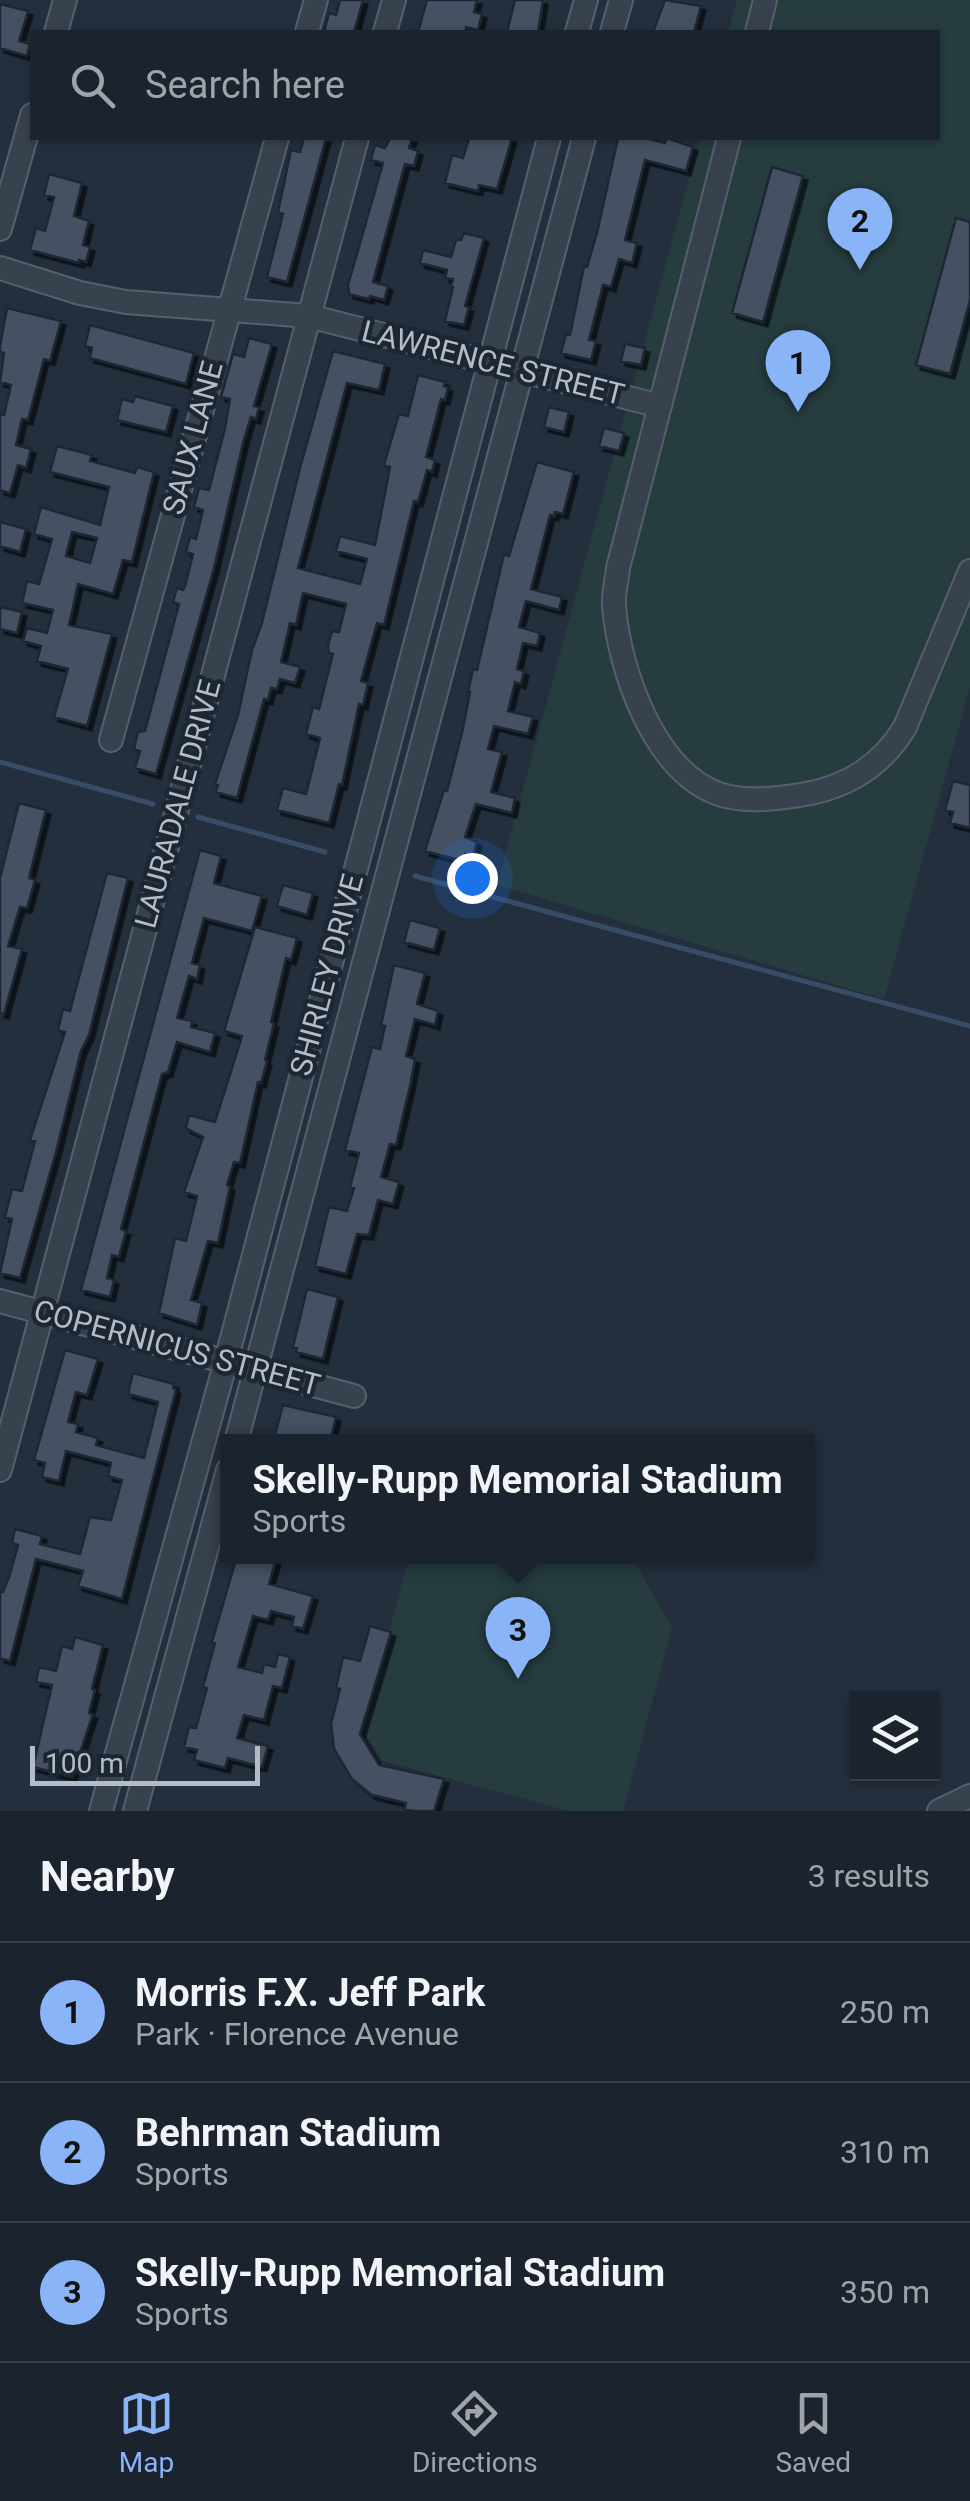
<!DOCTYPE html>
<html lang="en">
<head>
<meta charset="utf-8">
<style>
	body { margin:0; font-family:Roboto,sans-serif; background:#242b36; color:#f1f3f6 }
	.controls { position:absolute; right:30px; bottom:30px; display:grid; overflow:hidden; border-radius:0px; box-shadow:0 2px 8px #0004 }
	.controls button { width:90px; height:90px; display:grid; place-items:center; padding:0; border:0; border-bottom:2px solid #39404a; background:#1b232e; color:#f1f3f6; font:50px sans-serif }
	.scale { position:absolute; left:30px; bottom:25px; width:230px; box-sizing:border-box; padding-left:10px; border:5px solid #b4bcc9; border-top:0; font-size:28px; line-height:35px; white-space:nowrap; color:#b4bcc9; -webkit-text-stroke:8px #1d2633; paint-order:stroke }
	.you { position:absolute; left:472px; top:878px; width:35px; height:35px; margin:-25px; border:8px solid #fff; border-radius:50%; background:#1a73e8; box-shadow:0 0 0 15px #1a73e833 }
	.badge { display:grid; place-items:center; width:65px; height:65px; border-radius:50%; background:#8ab4f8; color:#111; font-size:32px; font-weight:700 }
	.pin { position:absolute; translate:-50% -82px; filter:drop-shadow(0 2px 5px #0008) }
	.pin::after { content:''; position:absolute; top:52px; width:35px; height:30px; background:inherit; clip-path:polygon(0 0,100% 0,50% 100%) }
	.popup { position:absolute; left:220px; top:1434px; width:595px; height:130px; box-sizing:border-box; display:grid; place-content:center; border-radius:0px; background:#1b232e; filter:drop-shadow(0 2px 8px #0005); font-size:32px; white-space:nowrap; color:#a0a4aa }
	.popup b { font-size:38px; color:#f1f3f6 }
	.popup::after { content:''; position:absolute; left:50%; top:100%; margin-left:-20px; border:20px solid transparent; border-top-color:#1b232e }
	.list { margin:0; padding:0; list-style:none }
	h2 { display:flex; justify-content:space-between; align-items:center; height:130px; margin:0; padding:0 40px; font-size:42px }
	h2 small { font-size:32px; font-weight:400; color:#a0a4aa }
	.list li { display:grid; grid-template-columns:65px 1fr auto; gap:30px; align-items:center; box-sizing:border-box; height:140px; padding:0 40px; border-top:2px solid #39404a }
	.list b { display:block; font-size:38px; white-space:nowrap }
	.list p { margin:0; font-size:32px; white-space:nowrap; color:#a0a4aa }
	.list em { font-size:32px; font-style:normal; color:#a0a4aa }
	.icon { flex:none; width:55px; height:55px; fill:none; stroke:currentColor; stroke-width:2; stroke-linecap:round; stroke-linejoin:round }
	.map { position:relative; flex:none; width:970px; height:1811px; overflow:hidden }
	.search { position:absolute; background:#1b232e; box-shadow:0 2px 8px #0004; left:30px; right:30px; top:30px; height:110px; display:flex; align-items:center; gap:25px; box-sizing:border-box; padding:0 35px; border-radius:0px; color:#a0a4aa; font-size:38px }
	.sheet { height:550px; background:#1b232e }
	nav { display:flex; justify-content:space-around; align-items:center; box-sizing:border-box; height:140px; border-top:2px solid #39404a; background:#1b232e; font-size:28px; color:#a0a4aa }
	nav a { display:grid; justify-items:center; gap:5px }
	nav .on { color:#8ab4f8 }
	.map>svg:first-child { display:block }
	.green { fill:#263c3f }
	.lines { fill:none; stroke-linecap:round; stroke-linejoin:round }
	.stream { stroke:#394c67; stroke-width:5 }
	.building { fill:#455162; stroke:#1f2835; stroke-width:2.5; fill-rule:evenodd; filter:url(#shadow) }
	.minor-casing { stroke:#565f6c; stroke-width:26 }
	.minor { stroke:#38414e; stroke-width:22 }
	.labels { text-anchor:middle; stroke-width:9; stroke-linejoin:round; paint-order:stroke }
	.street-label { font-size:30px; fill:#b4bcc9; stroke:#1d2633 }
</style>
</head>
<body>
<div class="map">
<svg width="970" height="1811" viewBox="0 0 970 1811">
	<defs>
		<filter id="shadow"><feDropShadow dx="4.5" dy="4.5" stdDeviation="0" flood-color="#0009"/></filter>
	</defs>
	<rect width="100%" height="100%" fill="#242f3e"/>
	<!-- green -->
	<path class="green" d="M 737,0 L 970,0 L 970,687 L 884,999 L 497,885 L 700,138 L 938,138 L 938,32 L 728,32 Z
		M 409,1557 L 632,1557 L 672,1628 L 623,1811 L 569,1811 L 383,1761 L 363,1730 Z"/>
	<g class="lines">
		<!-- stream -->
		<path class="stream" d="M 0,762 L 153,804
			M 198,817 L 325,852
			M 415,876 L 970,1026"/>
	</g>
	<!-- building -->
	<path class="building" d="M 340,0 L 363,0 L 354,32 L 324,32 L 329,13 L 336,15 Z
		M 427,0 L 477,0 L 474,12 L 482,14 L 478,30 L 466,27 L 466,32 L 418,32 Z
		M 515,0 L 543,0 L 538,32 L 507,32 Z
		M 665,0 L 701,6 L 694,32 L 653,32 Z
		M 0,4 L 28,11 L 19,41 L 30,44 L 27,56 L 0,48 Z
		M 304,138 L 326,138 L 287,282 L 267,277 L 283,214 L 278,212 L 291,150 L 300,152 Z
		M 390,138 L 412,138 L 409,148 L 418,151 L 414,166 L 405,164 L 373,282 L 388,286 L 384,300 L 370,296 L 369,299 L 349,294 L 348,285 L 383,163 L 371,160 L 375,145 L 385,148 Z
		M 469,138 L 512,138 L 497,189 L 479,185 L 478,191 L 445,183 L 452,155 L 463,158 Z
		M 618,138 L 645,138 L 665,143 L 667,138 L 693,147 L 686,171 L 645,160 L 625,240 L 637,243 L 632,263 L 619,259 L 611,287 L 603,285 L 589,340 L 596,341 L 591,360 L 561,353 L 566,334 L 570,335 L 584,266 L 587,267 L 597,233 Z
		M 772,167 L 803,176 L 763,322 L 732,313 Z
		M 49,174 L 82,183 L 74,216 L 89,221 L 83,245 L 90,247 L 86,262 L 79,260 L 79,263 L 30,250 L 36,228 L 45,231 L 54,197 L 44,195 Z
		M 956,218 L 970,222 L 970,300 L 950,374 L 916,365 Z
		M 464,233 L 484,238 L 465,306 L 469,307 L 464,325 L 445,321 L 453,287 L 451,286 L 453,279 L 445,278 L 447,270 L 420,263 L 423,250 L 451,257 L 456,240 L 461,240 Z
		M 7,308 L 61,321 L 50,361 L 44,359 L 28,420 L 22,419 L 16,445 L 31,449 L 26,468 L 18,465 L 10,493 L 0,490 L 0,414 L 4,415 L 11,385 L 0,382 L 4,353 L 0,352 L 0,346 Z
		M 90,325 L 194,353 L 186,384 L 90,358 L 92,348 L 85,346 Z
		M 249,338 L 272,344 L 254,406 L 259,407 L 256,419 L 251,417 L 244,439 L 214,568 L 156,774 L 135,768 L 140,751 L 134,749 L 138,732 L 145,731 L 179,604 L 173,602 L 177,588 L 183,590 L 185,586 L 193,554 L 186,552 L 190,537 L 196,539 L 203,510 L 194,507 L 199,488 L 209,490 L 225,428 L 230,399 L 221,397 L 233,354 L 244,357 Z
		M 625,344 L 645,348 L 641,365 L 621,361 Z
		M 333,351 L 385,364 L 379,390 L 347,383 L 298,568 L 360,584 L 367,559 L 336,551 L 340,536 L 375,545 L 390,467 L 384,465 L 399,414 L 408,416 L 418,375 L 445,382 L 444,386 L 448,387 L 445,400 L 441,399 L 426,457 L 435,460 L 432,472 L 427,470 L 418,502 L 414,501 L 384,625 L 377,623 L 361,681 L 368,683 L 363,705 L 359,704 L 342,785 L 339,784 L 329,823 L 277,810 L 283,788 L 306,794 L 320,738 L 306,734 L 313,707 L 319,709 L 333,654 L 329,653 L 328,646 L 332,631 L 339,632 L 346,604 L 303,593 L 296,625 L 290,623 L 281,662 L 300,667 L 295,683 L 280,679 L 277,689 L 271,688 L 268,700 L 264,699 L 237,798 L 216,792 L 218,785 L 215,784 L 238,715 L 252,650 L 262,623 L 300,468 Z
		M 135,396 L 173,406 L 166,432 L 117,420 L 122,399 L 133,402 Z
		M 549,407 L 569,412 L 564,432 L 544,427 Z
		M 604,428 L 624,433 L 619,451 L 599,446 Z
		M 57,446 L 92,455 L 90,461 L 135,473 L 137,467 L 154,472 L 132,562 L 123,560 L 113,594 L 78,584 L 69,625 L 112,634 L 87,726 L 54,717 L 68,669 L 37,661 L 41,646 L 23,641 L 27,628 L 47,633 L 53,610 L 22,603 L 27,581 L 39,584 L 52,539 L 34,534 L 41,507 L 100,525 L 109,487 L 50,472 ZM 72,532 L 97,538 L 90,563 L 66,556 Z
		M 537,462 L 574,472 L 563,514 L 555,512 L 554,516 L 550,515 L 531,589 L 562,597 L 559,610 L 526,601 L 519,627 L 540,633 L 537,646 L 523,643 L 517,669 L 524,671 L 521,684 L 515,682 L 508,711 L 533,717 L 528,734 L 494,726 L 488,749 L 502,752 L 491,792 L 515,798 L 512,813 L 476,804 L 465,837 L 477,842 L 473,857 L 465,854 L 463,861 L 425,851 L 444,790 L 447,791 L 462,733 L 470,692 L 468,692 L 473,669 L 477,670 L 504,554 L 509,556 Z
		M 0,522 L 26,529 L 20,552 L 0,546 Z
		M 0,607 L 22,612 L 17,633 L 0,629 Z
		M 953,781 L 970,785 L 970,828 L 950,823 L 953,812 L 945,810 Z
		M 19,803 L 46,810 L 29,878 L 35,880 L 27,908 L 20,907 L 8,946 L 22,949 L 4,1014 L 0,1013 L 0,878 Z
		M 200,850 L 221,856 L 214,883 L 262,896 L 252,931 L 204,918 L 192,963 L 200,965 L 197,979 L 189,976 L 177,1018 L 192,1021 L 191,1027 L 215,1033 L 210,1052 L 177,1042 L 168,1072 L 162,1074 L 121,1229 L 126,1231 L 119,1257 L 112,1255 L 107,1278 L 114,1280 L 110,1297 L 81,1290 Z
		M 107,873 L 128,878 L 89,1035 L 81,1051 L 56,1152 L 20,1278 L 0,1273 L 12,1219 L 5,1217 L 12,1189 L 22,1191 L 35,1141 L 30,1140 L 65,1032 L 58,1030 L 63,1009 L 70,1011 Z
		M 283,885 L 313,893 L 307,915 L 277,906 Z
		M 410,920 L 440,928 L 434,950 L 404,942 Z
		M 255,927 L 297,938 L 291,960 L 286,958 L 272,1018 L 271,1022 L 274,1023 L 265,1060 L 267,1061 L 261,1083 L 258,1082 L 240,1163 L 234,1162 L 227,1185 L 230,1186 L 218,1243 L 208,1241 L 191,1300 L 202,1303 L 197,1325 L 159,1313 L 175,1238 L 186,1241 L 197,1196 L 184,1192 L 203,1137 L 186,1128 L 189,1115 L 215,1122 L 242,1036 L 224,1031 Z
		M 394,965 L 425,973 L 417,1004 L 438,1011 L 435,1025 L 415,1019 L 406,1056 L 415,1059 L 410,1086 L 396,1145 L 390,1144 L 381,1177 L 399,1182 L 393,1204 L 378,1200 L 369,1235 L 357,1234 L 346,1274 L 315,1266 L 329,1207 L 347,1211 L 354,1188 L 350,1187 L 359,1153 L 345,1150 L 372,1047 L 380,1049 L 385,1026 L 381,1025 Z
		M 307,1289 L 338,1297 L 323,1359 L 296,1352 L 297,1348 L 293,1347 Z
		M 65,1350 L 98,1359 L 87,1395 L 76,1392 L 68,1422 L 78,1424 L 76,1432 L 98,1438 L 96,1445 L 144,1458 L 158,1402 L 128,1394 L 133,1373 L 174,1384 L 173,1388 L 176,1389 L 122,1599 L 78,1586 L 83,1571 L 36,1559 L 10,1661 L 0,1658 L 0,1592 L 3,1592 L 9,1577 L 18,1545 L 12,1543 L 15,1529 L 42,1536 L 40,1544 L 80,1554 L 90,1517 L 111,1520 L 122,1480 L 108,1476 L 111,1463 L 66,1451 L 59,1481 L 42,1477 L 45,1463 L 34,1460 Z
		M 283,1405 L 336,1417 L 330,1442 L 273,1442 Z
		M 237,1556 L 277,1556 L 269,1584 L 313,1596 L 303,1629 L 292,1626 L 294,1617 L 271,1611 L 268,1620 L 253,1616 L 238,1667 L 262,1673 L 264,1664 L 275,1667 L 278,1654 L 290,1657 L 282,1688 L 273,1686 L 264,1720 L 244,1715 L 237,1738 L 268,1746 L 262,1767 L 228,1758 L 225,1768 L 194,1760 L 197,1750 L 184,1747 L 189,1727 L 196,1728 L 207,1688 L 203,1687 L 215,1643 L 212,1642 Z
		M 370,1626 L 391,1632 L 360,1734 L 379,1765 L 444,1779 L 434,1811 L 413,1811 L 405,1809 L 406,1803 L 372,1795 L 352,1779 L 334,1749 L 331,1724 L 340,1689 L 336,1688 L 343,1657 L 360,1661 Z
		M 75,1637 L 103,1645 L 92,1689 L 95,1690 L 89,1713 L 93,1714 L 72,1777 L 33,1767 L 52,1685 L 36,1682 L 39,1667 L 56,1671 L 62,1646 L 72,1649 Z"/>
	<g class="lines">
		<defs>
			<path id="minor" d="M 56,32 L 65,0
				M 307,32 L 316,0
				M 385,32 L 394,0
				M 577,32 L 586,0
				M 612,32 L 621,0
				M 757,32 L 765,0
				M 729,138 L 618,568 C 617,580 613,594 614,606 C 619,669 653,768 716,793 C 742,803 774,799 800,795 C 846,788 881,767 905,727 L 970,571
				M 0,229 L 32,115
				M 0,268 L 80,293 L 126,302 L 309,316 L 660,406
				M 111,740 L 277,138
				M 0,1301 L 354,1396
				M 236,1442 L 584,138
				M 0,1470 L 357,138
				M 101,1811 L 226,1361 L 549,138
				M 135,1811 L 228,1470
				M 939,1811 L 970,1796"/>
		</defs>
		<!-- minor casing -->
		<use href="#minor" class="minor-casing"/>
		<!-- minor -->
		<use href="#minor" class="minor"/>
	</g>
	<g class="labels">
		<!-- street labels -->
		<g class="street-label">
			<text transform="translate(493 363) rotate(14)" y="10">LAWRENCE STREET</text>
			<text transform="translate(193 438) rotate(-75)" y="10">SAUX LANE</text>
			<text transform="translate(178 804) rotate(-75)" y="10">LAURADALE DRIVE</text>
			<text transform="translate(327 975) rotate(-75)" y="10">SHIRLEY DRIVE</text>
			<text transform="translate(177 1348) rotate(15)" y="10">COPERNICUS STREET</text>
		</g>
	</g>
</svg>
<div class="controls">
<button><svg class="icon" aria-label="layers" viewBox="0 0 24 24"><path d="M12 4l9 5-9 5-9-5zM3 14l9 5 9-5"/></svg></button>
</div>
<div class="scale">100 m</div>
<div class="you"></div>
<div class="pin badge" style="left:798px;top:412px">1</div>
<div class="pin badge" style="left:860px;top:270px">2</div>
<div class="pin badge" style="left:518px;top:1679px">3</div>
<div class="popup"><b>Skelly-Rupp Memorial Stadium</b>Sports</div>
<div class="search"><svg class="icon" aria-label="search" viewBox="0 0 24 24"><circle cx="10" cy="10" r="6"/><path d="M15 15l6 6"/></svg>Search here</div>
</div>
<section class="sheet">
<h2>Nearby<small>3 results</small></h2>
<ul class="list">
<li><span class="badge">1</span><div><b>Morris F.X. Jeff Park</b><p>Park · Florence Avenue</p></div><em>250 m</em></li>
<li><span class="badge">2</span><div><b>Behrman Stadium</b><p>Sports</p></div><em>310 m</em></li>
<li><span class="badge">3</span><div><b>Skelly-Rupp Memorial Stadium</b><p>Sports</p></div><em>350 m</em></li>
</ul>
</section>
<nav>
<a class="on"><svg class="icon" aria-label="map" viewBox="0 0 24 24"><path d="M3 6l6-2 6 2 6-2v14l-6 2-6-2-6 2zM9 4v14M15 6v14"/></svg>Map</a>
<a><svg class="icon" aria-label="directions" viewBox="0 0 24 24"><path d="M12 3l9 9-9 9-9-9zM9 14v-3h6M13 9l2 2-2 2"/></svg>Directions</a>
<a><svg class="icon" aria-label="saved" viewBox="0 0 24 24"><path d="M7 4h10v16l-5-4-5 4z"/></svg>Saved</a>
</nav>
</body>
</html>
